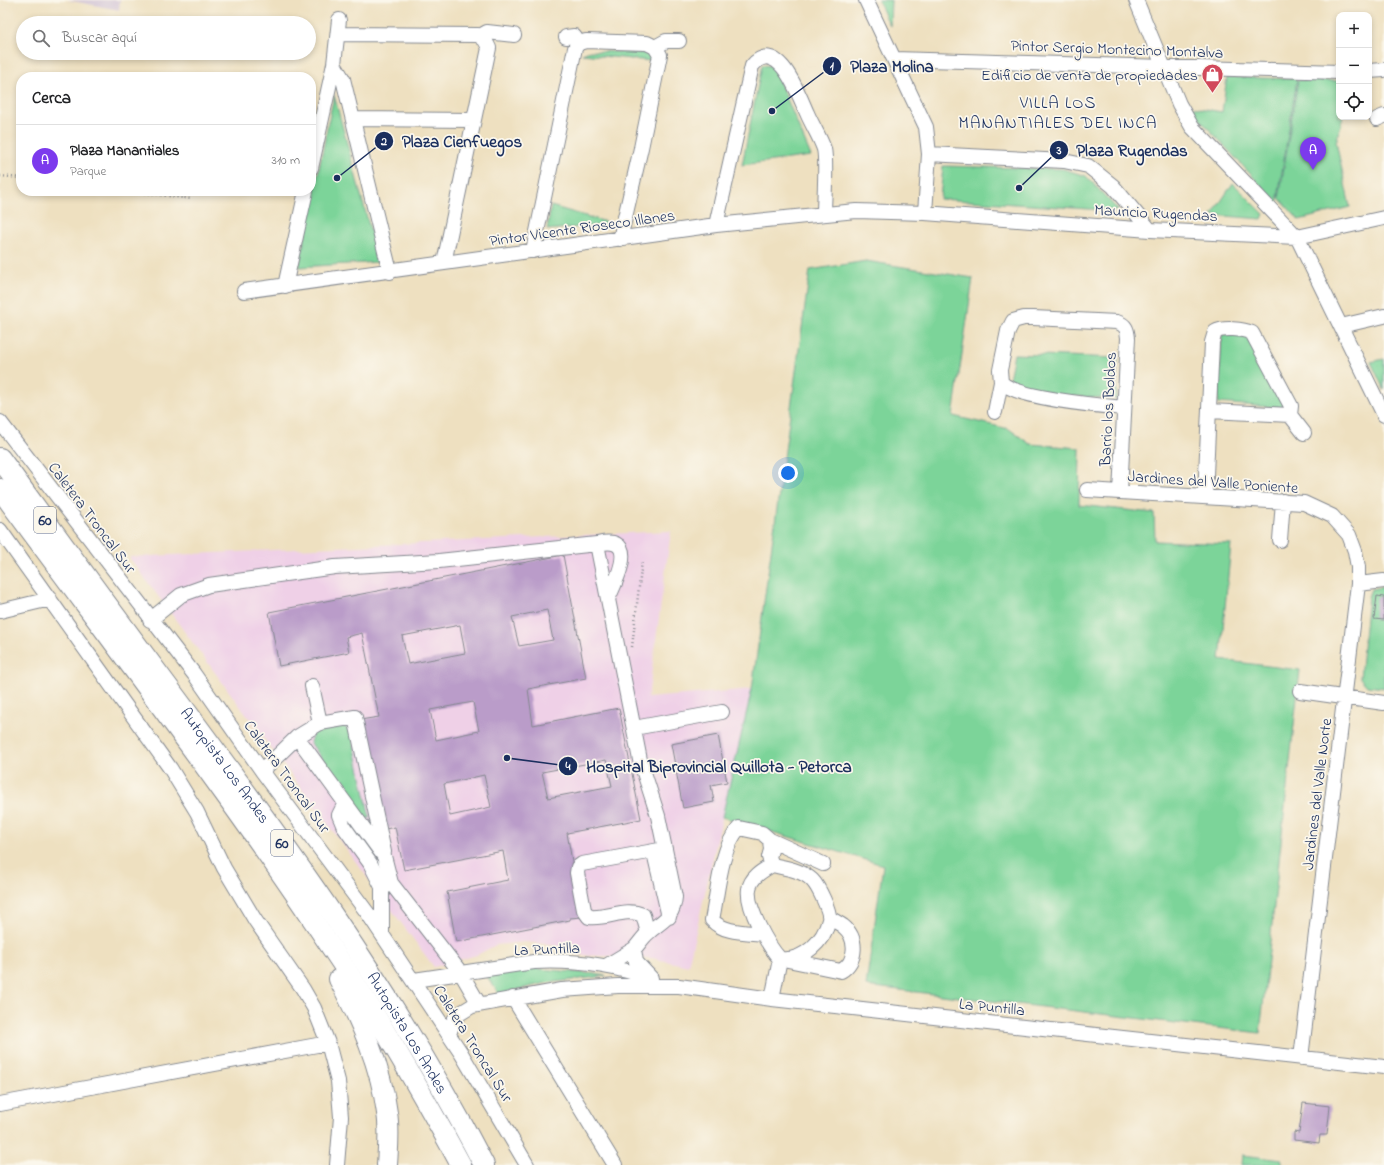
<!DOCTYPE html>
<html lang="es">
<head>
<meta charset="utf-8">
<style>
	body { margin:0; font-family:"Indie Flower",sans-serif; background:#f2f2f2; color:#202124 }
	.controls { position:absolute; right:12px; top:12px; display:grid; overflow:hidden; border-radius:8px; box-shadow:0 2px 6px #0003 }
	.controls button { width:36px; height:36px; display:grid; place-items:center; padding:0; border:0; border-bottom:1px solid #e0e0e0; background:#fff; color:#202124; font:20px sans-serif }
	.you { position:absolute; left:788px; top:473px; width:14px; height:14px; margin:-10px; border:3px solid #fff; border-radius:50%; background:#1a73e8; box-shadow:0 0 0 6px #1a73e833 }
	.badge { display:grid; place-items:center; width:26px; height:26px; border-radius:50%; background:#7c3aed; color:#fff; font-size:13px; font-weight:700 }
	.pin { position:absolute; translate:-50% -33px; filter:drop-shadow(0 1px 2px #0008) }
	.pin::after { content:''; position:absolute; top:21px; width:14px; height:12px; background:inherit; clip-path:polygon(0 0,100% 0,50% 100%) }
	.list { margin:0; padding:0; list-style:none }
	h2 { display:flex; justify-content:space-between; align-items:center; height:52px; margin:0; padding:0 16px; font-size:17px }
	h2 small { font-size:13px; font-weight:400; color:#757577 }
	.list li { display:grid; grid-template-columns:26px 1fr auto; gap:12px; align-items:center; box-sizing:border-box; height:72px; padding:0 16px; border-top:1px solid #e0e0e0 }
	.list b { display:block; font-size:15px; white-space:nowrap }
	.list p { margin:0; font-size:13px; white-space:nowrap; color:#757577 }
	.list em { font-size:13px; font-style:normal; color:#757577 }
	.icon { flex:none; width:22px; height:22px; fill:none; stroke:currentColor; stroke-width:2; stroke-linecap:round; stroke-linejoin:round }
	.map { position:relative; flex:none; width:1384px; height:1165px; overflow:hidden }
	.search { position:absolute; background:#fff; box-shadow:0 2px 6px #0003; left:16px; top:16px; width:300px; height:44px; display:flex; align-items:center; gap:10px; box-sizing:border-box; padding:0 14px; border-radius:22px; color:#757577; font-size:15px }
	.panel { position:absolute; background:#fff; box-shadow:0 2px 6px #0003; left:16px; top:72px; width:300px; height:124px; border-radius:16px }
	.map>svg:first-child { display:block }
	.built { fill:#efd0e7 }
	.industrial { fill:#cdbed3 }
	.green { fill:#7cd499; stroke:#4c827c }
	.building { fill:#ba9cc9; fill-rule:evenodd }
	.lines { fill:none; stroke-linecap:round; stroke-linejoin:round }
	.minor-casing { stroke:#84888f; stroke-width:16 }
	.highway-casing { stroke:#84888f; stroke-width:22 }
	.path { stroke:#84888f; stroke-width:2.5; stroke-dasharray:1 3; stroke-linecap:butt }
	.minor { stroke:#fff; stroke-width:14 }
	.highway { stroke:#fff; stroke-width:20 }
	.labels { text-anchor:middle; stroke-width:3.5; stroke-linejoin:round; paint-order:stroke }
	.shield { fill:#fbf7ec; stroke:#5e6b89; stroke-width:1 }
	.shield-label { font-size:15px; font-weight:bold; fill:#1b2f5e }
	.street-label { font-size:16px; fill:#1b2f5e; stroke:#fbf7ec }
	.poi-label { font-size:16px; fill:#1b2f5e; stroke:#fbf7ec; text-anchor:end }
	.neighbourhood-label { font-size:17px; letter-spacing:1px; fill:#1b2f5e; stroke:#fbf7ec }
	.leader { fill:none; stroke:#1b2f5e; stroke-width:1.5 }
	.callout-dot { fill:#1b2f5e; stroke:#fbf7ec; stroke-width:1.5 }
	.mark-label { font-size:12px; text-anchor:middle; font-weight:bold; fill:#fff }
	.callout-label { font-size:17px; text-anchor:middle; font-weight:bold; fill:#1b2f5e; stroke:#fbf7ec; stroke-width:3.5; stroke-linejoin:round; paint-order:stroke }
</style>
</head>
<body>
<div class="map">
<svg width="1384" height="1165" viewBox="0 0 1384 1165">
	<rect width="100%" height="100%" fill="#fbf7ec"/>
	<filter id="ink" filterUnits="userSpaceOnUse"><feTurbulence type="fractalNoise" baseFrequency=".025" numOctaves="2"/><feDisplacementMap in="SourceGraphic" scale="8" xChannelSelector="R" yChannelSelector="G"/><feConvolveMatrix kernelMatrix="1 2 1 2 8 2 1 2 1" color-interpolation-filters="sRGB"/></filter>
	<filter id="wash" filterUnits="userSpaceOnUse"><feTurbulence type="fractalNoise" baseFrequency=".012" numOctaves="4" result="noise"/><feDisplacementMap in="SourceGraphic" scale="16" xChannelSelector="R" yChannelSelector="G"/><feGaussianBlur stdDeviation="0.9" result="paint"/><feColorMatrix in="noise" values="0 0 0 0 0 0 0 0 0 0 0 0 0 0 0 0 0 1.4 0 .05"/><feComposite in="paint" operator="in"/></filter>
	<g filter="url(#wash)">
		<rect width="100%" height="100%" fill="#eee0c0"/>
		<!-- built -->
		<path class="built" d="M 671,531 L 648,698 L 752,689 L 688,966 L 652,958 L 577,955 L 555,945 L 525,942 L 496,945 L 477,955 L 434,967 L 129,557 Z"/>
		<!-- industrial -->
		<path class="industrial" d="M 67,0 L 120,0 L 119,10 Z"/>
		<!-- green -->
		<path class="green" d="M 878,0 L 891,0 L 890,26 Z
			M 590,51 L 647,53 L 651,61 L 582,54 Z
			M 762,65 L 773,66 L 811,156 L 742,165 Z
			M 1227,77 L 1297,79 L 1277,203 L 1194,113 L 1193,107 L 1222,112 Z
			M 1298,80 L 1339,81 L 1339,117 L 1343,117 L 1336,142 L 1350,207 L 1299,220 L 1279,198 Z
			M 334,95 L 379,262 L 299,267 Z
			M 943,166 L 1063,169 L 1086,176 L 1119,211 L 940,199 Z
			M 1233,183 L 1264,214 L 1262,219 L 1212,215 Z
			M 551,206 L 613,224 L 547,230 Z
			M 866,261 L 973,278 L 953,416 L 1009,429 L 1030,444 L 1080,448 L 1079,505 L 1154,513 L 1155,541 L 1231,544 L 1220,660 L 1300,670 L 1260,1033 L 866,986 L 883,865 L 722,817 L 752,689 L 810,270 Z
			M 1222,334 L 1250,336 L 1285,408 L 1218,403 Z
			M 1014,354 L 1118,358 L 1116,399 L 1058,395 L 1009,379 Z
			M 1384,359 L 1384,390 L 1371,362 Z
			M 1384,587 L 1384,688 L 1367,686 L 1360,678 L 1368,597 L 1371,589 Z
			M 342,726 L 351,730 L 370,818 L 364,819 L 310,742 L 313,733 Z
			M 530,968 L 595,974 L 606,976 L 546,983 L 499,994 L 484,972 Z
			M 1243,1155 L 1282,1160 L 1282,1165 L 1242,1165 Z"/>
		<g id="blocks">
			<!-- building -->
			<path class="building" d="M 563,555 L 586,678 L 528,689 L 533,725 L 619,708 L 641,819 L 567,833 L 582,917 L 570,918 L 570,920 L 456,942 L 447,892 L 508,880 L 503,851 L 404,870 L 395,827 L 381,830 L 360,720 L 379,717 L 362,633 L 346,637 L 349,652 L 279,666 L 269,612 ZM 547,610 L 553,640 L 519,646 L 512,617 ZM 460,625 L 465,653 L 408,664 L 402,636 ZM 473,702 L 479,731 L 436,740 L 430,710 ZM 606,760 L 612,786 L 548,798 L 542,772 ZM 484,775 L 491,807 L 450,816 L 444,784 Z
				M 1377,596 L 1384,597 L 1384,620 L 1374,619 Z
				M 718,735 L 727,782 L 711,785 L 714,802 L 683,808 L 671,744 Z
				M 1303,1103 L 1330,1106 L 1327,1135 L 1320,1135 L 1319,1143 L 1294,1140 L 1294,1132 L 1299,1133 Z"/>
		</g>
	</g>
	<g filter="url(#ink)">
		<use href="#blocks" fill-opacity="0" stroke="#84888f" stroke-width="1"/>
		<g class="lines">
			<defs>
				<path id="minor" d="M 866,0 L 926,127 L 929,154 L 925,213
					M 1136,0 L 1179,104 L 1192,127 L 1297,237 L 1384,415
					M 339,34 L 478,35 L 485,40 L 489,48 L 444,263
					M 480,36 L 487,32 L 514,35
					M 566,37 L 574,36 L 579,43
					M 579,43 L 586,41 L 647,43 L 655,47 L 660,55 L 641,148 L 620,239
					M 655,47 L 666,41 L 679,41
					M 894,59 L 1339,72
					M 334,64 L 343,79 L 390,272
					M 1369,71 L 1384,70
					M 353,119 L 474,120
					M 1377,119 L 1384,116
					M 929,154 L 1064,161 L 1088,166 L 1113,186 L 1150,230
					M 311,168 L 334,64 L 339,20
					M 716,225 L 752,66 C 778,35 799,96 807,113 C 812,125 820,137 824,149 C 827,161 824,200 824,214
					M 533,251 L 575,48 L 579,43
					M 285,286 L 306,191
					M 244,291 L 716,225 L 856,211 L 925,213 L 1150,230 L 1297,237 L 1384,218
					M 1341,326 L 1384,316
					M 1001,382 C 1015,398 1101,406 1124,408
					M 1209,411 L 1290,415
					M 995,412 L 1001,382 L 1000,370 L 1008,331 L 1013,321 L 1024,318 L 1033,318 L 1117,322 C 1126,325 1127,329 1128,338 L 1120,492
					M 1290,415 L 1304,433
					M 0,422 L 194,674 L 262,771 L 369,915 L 461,1053 L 527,1165
					M 1087,490 L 1304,503 L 1332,516 L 1349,535 L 1355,551 L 1358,567 L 1358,584 L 1301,1058
					M 1205,497 L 1212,342 L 1215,332 C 1223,327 1243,329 1252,333 L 1291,406 L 1290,415
					M 0,530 L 170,768 L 197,812 L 224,868 L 255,920 L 303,989 L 314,1008 L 328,1043 L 338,1081 L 341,1117 L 337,1165
					M 1280,540 L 1283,501
					M 597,544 C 602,543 610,541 616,544 C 632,552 613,587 608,599
					M 1358,584 L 1384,581
					M 0,611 L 50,599
					M 150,620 L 181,595 L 209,585 L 335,567 L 439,561 L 597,544 L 640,760 L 658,816 L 675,897 C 673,919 662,920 648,933 C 643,937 639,944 634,949 L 636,962 L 651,978
					M 312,686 L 320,723
					M 1300,691 L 1384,703
					M 634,728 L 722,712
					M 297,737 L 384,856 L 391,883 L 461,973 L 479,1004
					M 262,771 L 297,737 L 320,723 L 355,717 L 384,852
					M 343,807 L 339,815 L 344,827 L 370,863 L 382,887 L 382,934
					M 770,840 L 823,864
					M 655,857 L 669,917
					M 772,865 C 785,868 802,870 812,880 C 818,886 831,912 829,920 C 824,941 803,962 780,959 C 768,946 746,907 749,889 C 751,877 762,871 772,865 Z
					M 648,933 L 643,915 C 624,907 610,919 589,917 L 584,910 L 577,873 L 578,867 L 582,864 L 665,849
					M 763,934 C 746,932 723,933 712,920 C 718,892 720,849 739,828 L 762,833 L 770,840 L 771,850 L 769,857 L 772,865
					M 788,960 L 841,971 C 857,962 858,938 843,926 C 839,923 834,921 830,918
					M 606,966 L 634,949
					M 414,980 L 534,962 C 574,960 612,965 650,978
					M 513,998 L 615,1165
					M 772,999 L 780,959
					M 449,1034 L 454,1020 L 459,1014 L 472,1006 L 562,990 L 618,986 L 679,986 L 772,999 L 1384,1067
					M 0,1104 L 328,1043"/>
				<g id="highway">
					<path id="s1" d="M 0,458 C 55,534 110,609 166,684 C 281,838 395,993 484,1165"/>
					<path d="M 0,489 C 113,643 230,794 335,953 C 381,1021 422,1093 461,1165"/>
					<path d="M 339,979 C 361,1021 381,1066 387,1113 C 390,1130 388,1148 387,1165"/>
				</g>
			</defs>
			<!-- minor casing -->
			<use href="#minor" class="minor-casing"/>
			<!-- highway casing -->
			<use href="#highway" class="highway-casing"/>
			<!-- path -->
			<path class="path" d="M 0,176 L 21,178
				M 129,191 L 192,199
				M 632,647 L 642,561"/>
			<!-- minor -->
			<use href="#minor" class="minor"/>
			<!-- highway -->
			<use href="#highway" class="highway"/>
		</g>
	</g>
	<!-- icons -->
	<defs>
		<symbol id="shop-pin" viewBox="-11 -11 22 30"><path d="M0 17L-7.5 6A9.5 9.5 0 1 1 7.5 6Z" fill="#d1495b" stroke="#fbf7ec"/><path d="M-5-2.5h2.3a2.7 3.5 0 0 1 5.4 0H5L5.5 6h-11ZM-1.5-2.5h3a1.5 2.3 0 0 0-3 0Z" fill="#fff"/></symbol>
	</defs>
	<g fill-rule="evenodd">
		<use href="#shop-pin" x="1200" y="62" width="25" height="34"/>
	</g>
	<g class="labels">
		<!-- shield labels -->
		<g class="shield">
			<rect x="34" y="507" width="22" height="26" rx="3"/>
			<rect x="271" y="830" width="22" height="26" rx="3"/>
		</g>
		<g class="shield-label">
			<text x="45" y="525">60</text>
			<text x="282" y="848">60</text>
		</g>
		<!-- street labels -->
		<g class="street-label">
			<text transform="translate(1117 48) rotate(2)" y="6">Pintor Sergio Montecino Montalva</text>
			<text transform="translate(1156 212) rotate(3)" y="6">Mauricio Rugendas</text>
			<text transform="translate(582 227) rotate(-8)" y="6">Pintor Vicente Rioseco Illanes</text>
			<text transform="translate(1107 409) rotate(-87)" y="6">Barrio los Boldos</text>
			<text transform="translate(1213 481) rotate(4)" y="6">Jardines del Valle Poniente</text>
			<text transform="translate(93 517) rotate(53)" y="6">Caletera Troncal Sur</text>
			<text dy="6" stroke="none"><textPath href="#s1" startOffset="381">Autopista Los Andes</textPath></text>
			<text transform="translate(288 776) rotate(54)" y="6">Caletera Troncal Sur</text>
			<text transform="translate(1316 794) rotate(-83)" y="6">Jardines del Valle Norte</text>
			<text transform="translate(547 948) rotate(-2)" y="6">La Puntilla</text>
			<text transform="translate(992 1006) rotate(6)" y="6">La Puntilla</text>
			<text dy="6" stroke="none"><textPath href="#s1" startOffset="705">Autopista Los Andes</textPath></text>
			<text transform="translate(474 1043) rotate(58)" y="6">Caletera Troncal Sur</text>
		</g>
		<!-- poi labels -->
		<g class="poi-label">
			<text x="1198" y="80">Edificio de venta de propiedades</text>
		</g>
		<!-- neighbourhood labels -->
		<g class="neighbourhood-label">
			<text x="1058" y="108">VILLA LOS<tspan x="1058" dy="20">MANANTIALES DEL INCA</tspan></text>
		</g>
	</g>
	<!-- callouts -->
	<path class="leader" d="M772 111L832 66M337 178L384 141M1019 188L1059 150M507 758L568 766"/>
	<g class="callout-dot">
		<circle cx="772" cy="111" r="4"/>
		<circle cx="337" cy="178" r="4"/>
		<circle cx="1019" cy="188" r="4"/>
		<circle cx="507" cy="758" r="4"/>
		<circle cx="832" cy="66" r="10"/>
		<circle cx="384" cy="141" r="10"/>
		<circle cx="1059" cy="150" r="10"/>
		<circle cx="568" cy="766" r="10"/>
	</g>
	<g class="mark-label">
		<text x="832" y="70">1</text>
		<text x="384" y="145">2</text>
		<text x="1059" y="154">3</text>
		<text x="568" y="770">4</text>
	</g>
	<g class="callout-label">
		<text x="892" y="72">Plaza Molina</text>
		<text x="462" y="147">Plaza Cienfuegos</text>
		<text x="1132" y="156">Plaza Rugendas</text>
		<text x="719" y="772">Hospital Biprovincial Quillota - Petorca</text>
	</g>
</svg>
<div class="controls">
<button>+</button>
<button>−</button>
<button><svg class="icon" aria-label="locate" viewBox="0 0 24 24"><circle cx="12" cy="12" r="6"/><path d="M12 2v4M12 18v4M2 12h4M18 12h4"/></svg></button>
</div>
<div class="you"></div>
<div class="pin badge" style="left:1313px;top:170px">A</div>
<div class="search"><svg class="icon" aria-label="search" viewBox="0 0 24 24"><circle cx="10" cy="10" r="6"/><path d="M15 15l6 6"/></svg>Buscar aquí</div>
<section class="panel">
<h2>Cerca<small></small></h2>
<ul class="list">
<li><span class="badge">A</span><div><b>Plaza Manantiales</b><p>Parque</p></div><em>310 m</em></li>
</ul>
</section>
</div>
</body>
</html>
